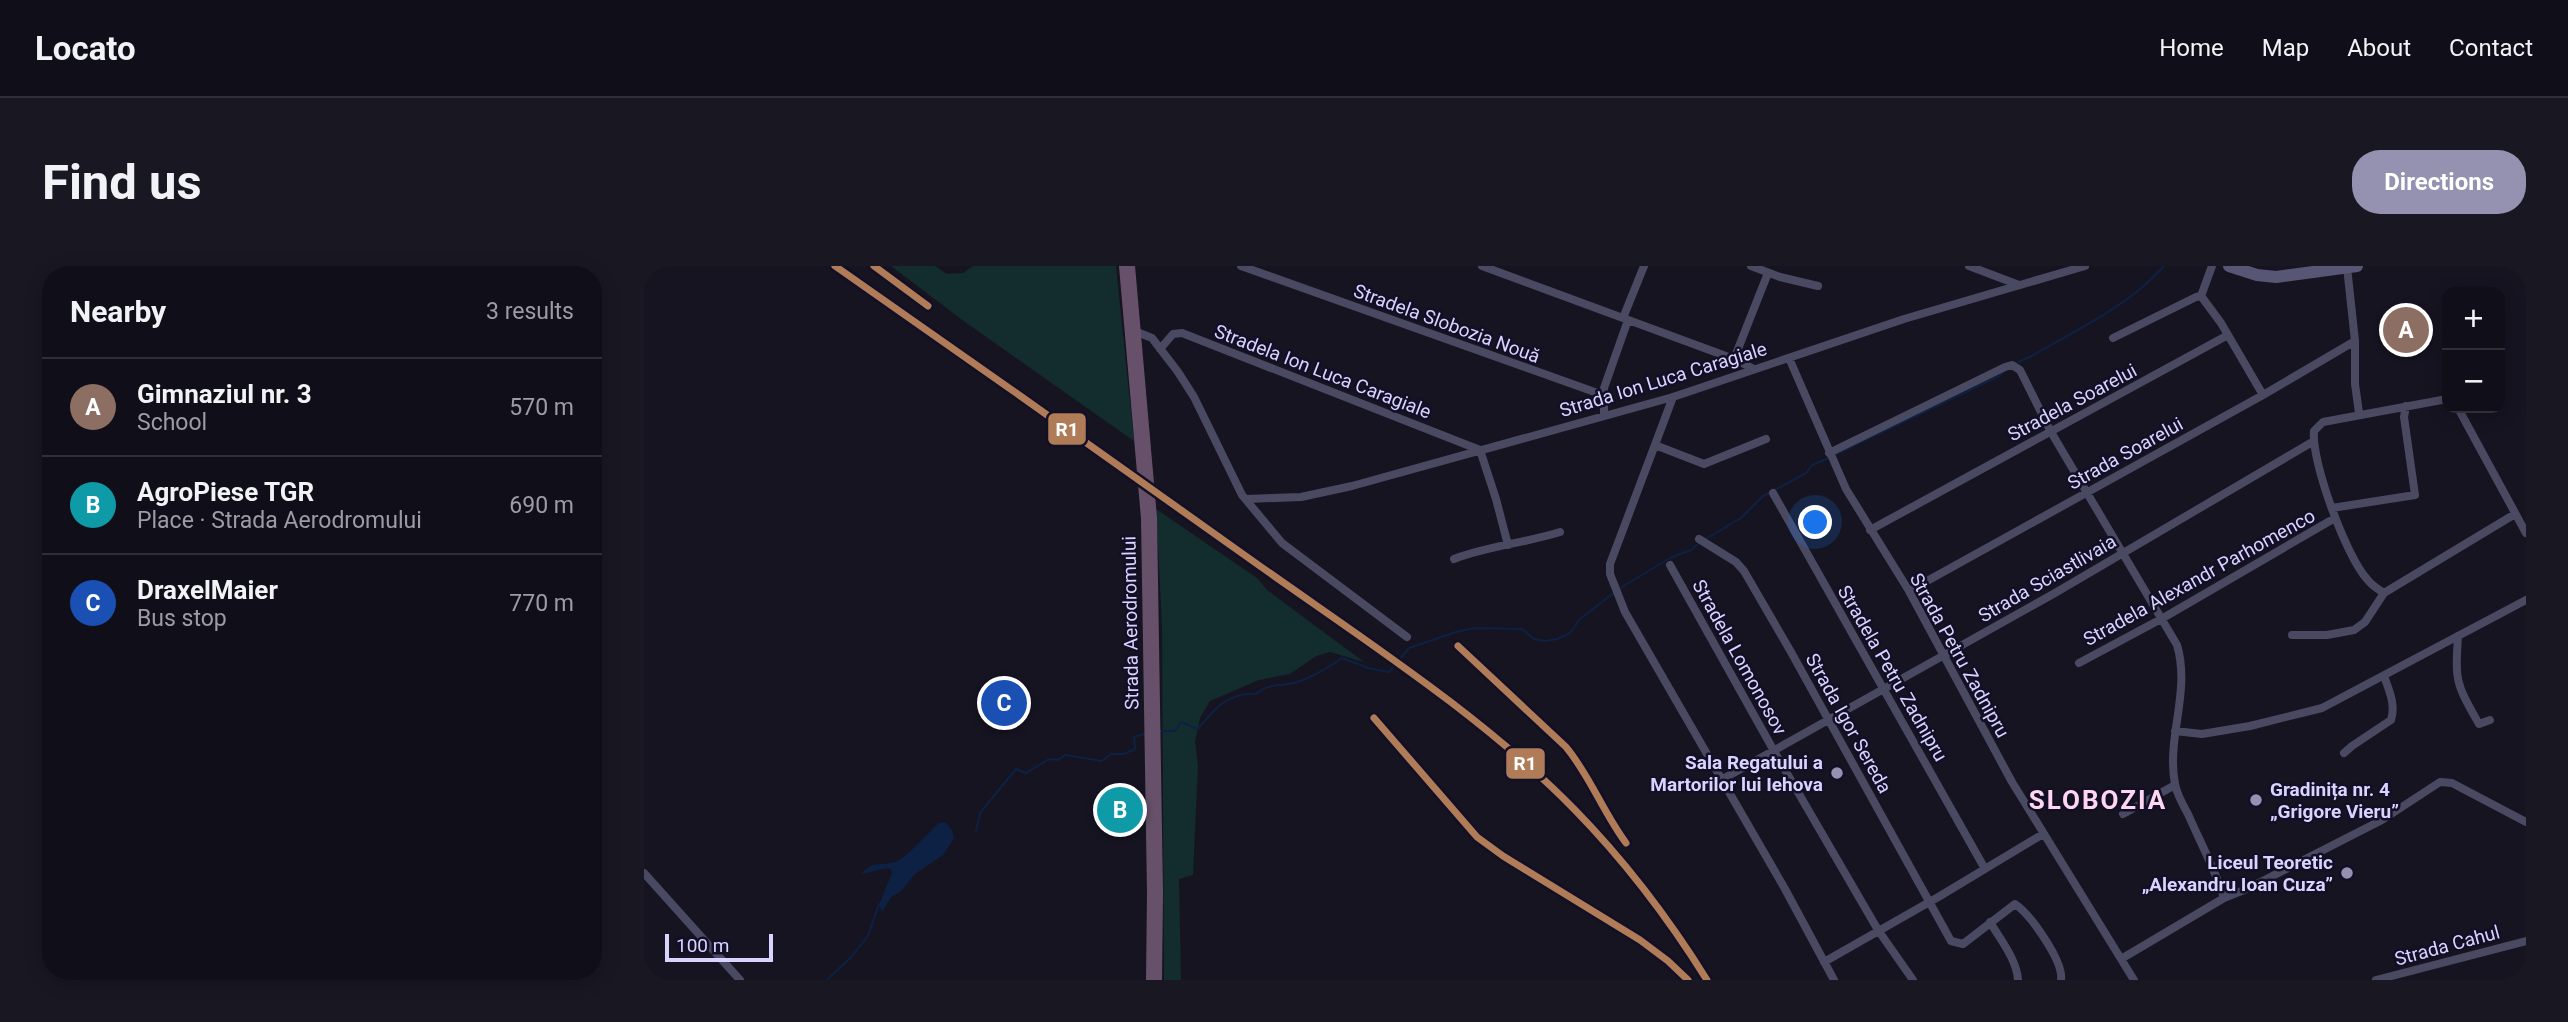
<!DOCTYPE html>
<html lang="en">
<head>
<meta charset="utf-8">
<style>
	body { margin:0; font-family:Roboto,sans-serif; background:#191822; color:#f1f3f6 }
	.controls { position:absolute; right:21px; top:21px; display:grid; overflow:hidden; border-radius:14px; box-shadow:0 4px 18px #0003 }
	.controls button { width:63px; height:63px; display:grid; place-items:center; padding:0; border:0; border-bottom:2px solid #302f38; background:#100f19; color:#f1f3f6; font:35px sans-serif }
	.scale { position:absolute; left:21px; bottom:18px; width:108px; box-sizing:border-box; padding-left:7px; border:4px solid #d9d4ff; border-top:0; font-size:19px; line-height:24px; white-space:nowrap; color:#d9d4ff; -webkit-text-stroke:5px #130f26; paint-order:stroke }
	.you { position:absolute; left:1172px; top:257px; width:24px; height:24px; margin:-18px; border:5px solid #fff; border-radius:50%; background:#1a73e8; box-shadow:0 0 0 10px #1a73e833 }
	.badge { display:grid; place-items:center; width:46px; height:46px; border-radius:50%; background:#9591b1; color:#fff; font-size:23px; font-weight:700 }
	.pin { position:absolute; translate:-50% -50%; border:4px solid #fff; box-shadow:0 2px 7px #0006 }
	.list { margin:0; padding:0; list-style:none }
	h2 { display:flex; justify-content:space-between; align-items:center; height:91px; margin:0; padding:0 28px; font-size:30px }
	h2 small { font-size:23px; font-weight:400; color:#9c9ca2 }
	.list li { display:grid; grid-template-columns:46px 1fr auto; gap:21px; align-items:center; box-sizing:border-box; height:98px; padding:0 28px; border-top:2px solid #302f38 }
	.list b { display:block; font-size:26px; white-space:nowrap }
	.list p { margin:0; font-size:23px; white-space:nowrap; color:#9c9ca2 }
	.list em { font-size:23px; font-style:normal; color:#9c9ca2 }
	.map { position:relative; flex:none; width:1882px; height:714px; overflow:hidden; border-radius:28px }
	header { display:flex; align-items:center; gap:42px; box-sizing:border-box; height:98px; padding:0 35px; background:#100f19; border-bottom:2px solid #302f38 }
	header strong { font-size:33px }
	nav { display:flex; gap:38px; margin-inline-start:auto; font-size:24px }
	.intro { display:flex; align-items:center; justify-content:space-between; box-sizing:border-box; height:168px; padding:0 42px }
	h1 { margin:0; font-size:49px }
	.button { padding:18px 32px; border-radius:28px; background:#9591b1; color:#fff; font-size:24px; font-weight:700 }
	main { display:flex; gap:42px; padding:0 42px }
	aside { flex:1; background:#100f19; border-radius:28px; box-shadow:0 4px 18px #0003 }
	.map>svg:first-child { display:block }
	.green { fill:#132c2d }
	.water { fill:#0d2144 }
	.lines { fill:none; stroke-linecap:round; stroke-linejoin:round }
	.stream { stroke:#0d2144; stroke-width:2 }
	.street { stroke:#4a4962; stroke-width:8 }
	.secondary { stroke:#575674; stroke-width:12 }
	.highway { stroke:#67516a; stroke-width:16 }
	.rail-1-casing { stroke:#130f26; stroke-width:12 }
	.rail-1 { stroke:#b07c57; stroke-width:7 }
	.poi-dot { fill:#9591b1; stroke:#130f26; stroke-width:2.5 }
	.labels { text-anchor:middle; stroke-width:5; stroke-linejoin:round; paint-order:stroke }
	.street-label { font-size:19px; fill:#d9d4ff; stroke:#130f26 }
	.poi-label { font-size:19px; font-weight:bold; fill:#d9d4ff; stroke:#130f26; text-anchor:end }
	.district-label { font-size:26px; font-weight:bold; letter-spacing:2px; fill:#ffd6f0; stroke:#130f26 }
	.line-badge { stroke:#130f26; stroke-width:2.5 }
	.badge-label { font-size:19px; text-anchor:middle; font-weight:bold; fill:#fff }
</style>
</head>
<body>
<header>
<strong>Locato</strong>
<nav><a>Home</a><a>Map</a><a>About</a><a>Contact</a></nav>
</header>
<div class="intro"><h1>Find us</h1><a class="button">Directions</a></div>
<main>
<aside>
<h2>Nearby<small>3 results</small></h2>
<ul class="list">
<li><span class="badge" style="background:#8d6e63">A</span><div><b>Gimnaziul nr. 3</b><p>School</p></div><em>570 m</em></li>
<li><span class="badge" style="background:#0f9aa8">B</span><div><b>AgroPiese TGR</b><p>Place · Strada Aerodromului</p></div><em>690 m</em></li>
<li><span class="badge" style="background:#1a4fb4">C</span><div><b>DraxelMaier</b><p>Bus stop</p></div><em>770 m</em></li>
</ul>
</aside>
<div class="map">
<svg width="1882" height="714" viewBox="0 0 1882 714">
	<rect width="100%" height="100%" fill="#161421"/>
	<!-- green -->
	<path class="green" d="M 247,0 L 291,0 L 303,8 L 319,7 L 329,0 L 472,0 L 490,175 L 321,56 Z
		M 512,243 L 613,312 L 623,324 L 720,396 L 686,386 L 672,390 L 646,408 L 615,414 L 566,435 L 556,452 L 551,476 L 554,499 L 549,609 L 535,613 L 537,714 L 520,714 L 518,360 Z"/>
	<!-- water -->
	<path class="water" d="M 301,556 L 308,564 L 310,572 L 299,589 L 271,608 L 257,625 L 247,631 L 238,646 L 235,639 L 248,607 L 247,603 C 236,601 229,607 217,608 C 230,593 238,601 253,595 C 262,592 286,565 295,557 Z"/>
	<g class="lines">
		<!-- stream -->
		<path class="stream" d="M 1374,96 L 1386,91 C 1431,64 1484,41 1520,0
			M 1190,189 L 1355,110 L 1360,105
			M 1131,224 L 1162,207 L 1168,199 L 1185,192
			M 1060,274 L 1097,252 L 1119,230 L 1126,227
			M 976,322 L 1028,291 L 1047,284 L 1055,277
			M 515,465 L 531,465 L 537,456 L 554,463 C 569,444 584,426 612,428 C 627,415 641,422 659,414 C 673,408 686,401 698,392 L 724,402 L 745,406 L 765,382 L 812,366 L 831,362 L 878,363 L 890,373 L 901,375 L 913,373 L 926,367 L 936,353 L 971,326
			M 332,565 L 336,547 L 372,503 L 382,507 L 405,493 L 414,494 L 421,489 L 458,495 L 467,488 L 480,488 L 491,483 L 490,471 L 503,467
			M 183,714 L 208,690 L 224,670 L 235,638"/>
		<!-- street -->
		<path class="street" d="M 597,0 L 959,129
			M 838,0 L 1090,93 L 1110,103
			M 1107,0 L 1136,11 L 1174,20
			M 1325,0 L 1375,19
			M 1703,1 L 1711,75 L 1711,118 L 1715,147
			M 1557,30 L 1568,0
			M 979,52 L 1000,0
			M 488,64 L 508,72 L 534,106 L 550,131 L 598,229 L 638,277 L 763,371
			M 1469,72 L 1552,31 L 1557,30 L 1577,57 L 1619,129
			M 516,83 L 529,68 L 538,67 L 836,184 L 852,233 L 864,279
			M 1145,92 L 1202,223 L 1265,325 L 1368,516 L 1490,714
			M 1090,93 L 1124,7
			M 1029,131 L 966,298 L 966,308 L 981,346 L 1141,623 L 1190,714
			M 1814,142 L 1882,267
			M 960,149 L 960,122 L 984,54
			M 1011,179 L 1060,198 L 1122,173
			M 1185,187 L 1361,101 L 1368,99 L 1376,104 L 1407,166 L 1533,379 C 1547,426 1522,472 1531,518 C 1533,529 1539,539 1544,548 C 1556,576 1571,603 1580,632
			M 1129,227 L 1341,603
			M 602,233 L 657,231 L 708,220 L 1029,131 L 1260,53 L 1441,0
			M 1688,242 L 1771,229 L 1760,151 L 1762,140
			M 1226,264 L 1584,69
			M 1055,273 L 1092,296 L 1100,305 L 1147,386 L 1307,675 L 1319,678 L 1371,638 C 1387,649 1420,696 1417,714
			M 810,293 C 844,280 881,277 916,266
			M 1026,299 L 1130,485 L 1234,664 L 1269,714
			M 1265,325 L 1619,129 L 1711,75
			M 1740,327 C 1734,323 1727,319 1723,313 C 1702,290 1667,195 1670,165 L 1679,156 L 1803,133
			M 1648,369 L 1683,369 L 1710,364 L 1721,356 L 1740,327 L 1871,248
			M 1814,370 C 1811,417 1812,417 1835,458 L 1846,454
			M 1435,397 L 1519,352 L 1691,252
			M 1531,465 L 1558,468 L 1606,460 L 1678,442 L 1882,334
			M 1700,487 L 1708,480 L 1747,454 C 1752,439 1745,424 1740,410
			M 1077,514 L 1411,327 L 1670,175
			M 1479,548 L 1531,519
			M 0,607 L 96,714
			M 1346,656 C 1356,673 1373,694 1374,714
			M 1477,693 L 1580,632 L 1605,622 L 1738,554 L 1796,516 L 1808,517 L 1882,556
			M 1180,696 L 1296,630 L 1399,568
			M 1732,714 L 1882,675"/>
		<!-- secondary -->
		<path class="secondary" d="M 1585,0 L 1613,9 L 1632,11 L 1713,0"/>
		<!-- highway -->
		<path class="highway" d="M 483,0 L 505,252 L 511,627 L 510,714"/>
		<defs>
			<path id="rail-1" d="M 191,0 C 330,97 468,194 606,293 C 714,370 837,448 930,543 C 981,595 1025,653 1063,714
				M 230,0 L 284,40
				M 814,380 L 922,481 C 946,510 959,546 982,577
				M 730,452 L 833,571 L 859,590 L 996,674 L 1024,695 L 1044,714"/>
		</defs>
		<!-- rail-1 casing -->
		<use href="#rail-1" class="rail-1-casing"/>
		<!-- rail-1 -->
		<use href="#rail-1" class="rail-1"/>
	</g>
	<!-- markers -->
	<g class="poi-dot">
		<circle cx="1193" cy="507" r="7"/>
		<circle cx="1612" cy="534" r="7"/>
		<circle cx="1703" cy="607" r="7"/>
	</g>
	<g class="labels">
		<!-- street labels -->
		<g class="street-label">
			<text transform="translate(803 57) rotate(20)" y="7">Stradela Slobozia Nouă</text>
			<text transform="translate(679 105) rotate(21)" y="7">Stradela Ion Luca Caragiale</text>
			<text transform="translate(1019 113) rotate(-17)" y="7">Strada Ion Luca Caragiale</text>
			<text transform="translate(1428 136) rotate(-28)" y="7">Stradela Soarelui</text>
			<text transform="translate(1481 187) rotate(-29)" y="7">Strada Soarelui</text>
			<text transform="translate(1555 311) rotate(-29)" y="7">Stradela Alexandr Parhomenco</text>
			<text transform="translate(1403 312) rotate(-30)" y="7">Strada Sciastlivaia</text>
			<text transform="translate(486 357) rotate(-91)" y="7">Strada Aerodromului</text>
			<text transform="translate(1316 389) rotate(61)" y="7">Strada Petru Zadnipru</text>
			<text transform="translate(1096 391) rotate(61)" y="7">Stradela Lomonosov</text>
			<text transform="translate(1249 407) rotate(60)" y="7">Stradela Petru Zadnipru</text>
			<text transform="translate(1205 457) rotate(61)" y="7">Strada Igor Sereda</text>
			<text transform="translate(1803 679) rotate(-15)" y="7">Strada Cahul</text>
		</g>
		<!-- poi labels -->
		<g class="poi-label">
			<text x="1179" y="503">Sala Regatului a<tspan x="1179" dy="22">Martorilor lui Iehova</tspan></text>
			<text x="1626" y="530" text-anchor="start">Gradinița nr. 4<tspan x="1626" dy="22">„Grigore Vieru”</tspan></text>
			<text x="1689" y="603">Liceul Teoretic<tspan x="1689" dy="22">„Alexandru Ioan Cuza”</tspan></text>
		</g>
		<!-- district labels -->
		<g class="district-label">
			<text x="1454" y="543">SLOBOZIA</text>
		</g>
	</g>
	<g class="line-badge">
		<rect x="403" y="146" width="40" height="34" rx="7" fill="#b07c57"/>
		<rect x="861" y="481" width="41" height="33" rx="7" fill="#b07c57"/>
	</g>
	<g class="badge-label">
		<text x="423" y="170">R1</text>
		<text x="881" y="504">R1</text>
	</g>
</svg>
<div class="controls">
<button>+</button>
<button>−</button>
</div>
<div class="scale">100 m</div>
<div class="you"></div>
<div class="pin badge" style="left:1762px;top:64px;background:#8d6e63">A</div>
<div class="pin badge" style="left:476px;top:544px;background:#0f9aa8">B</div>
<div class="pin badge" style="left:360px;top:437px;background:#1a4fb4">C</div>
</div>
</main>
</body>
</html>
